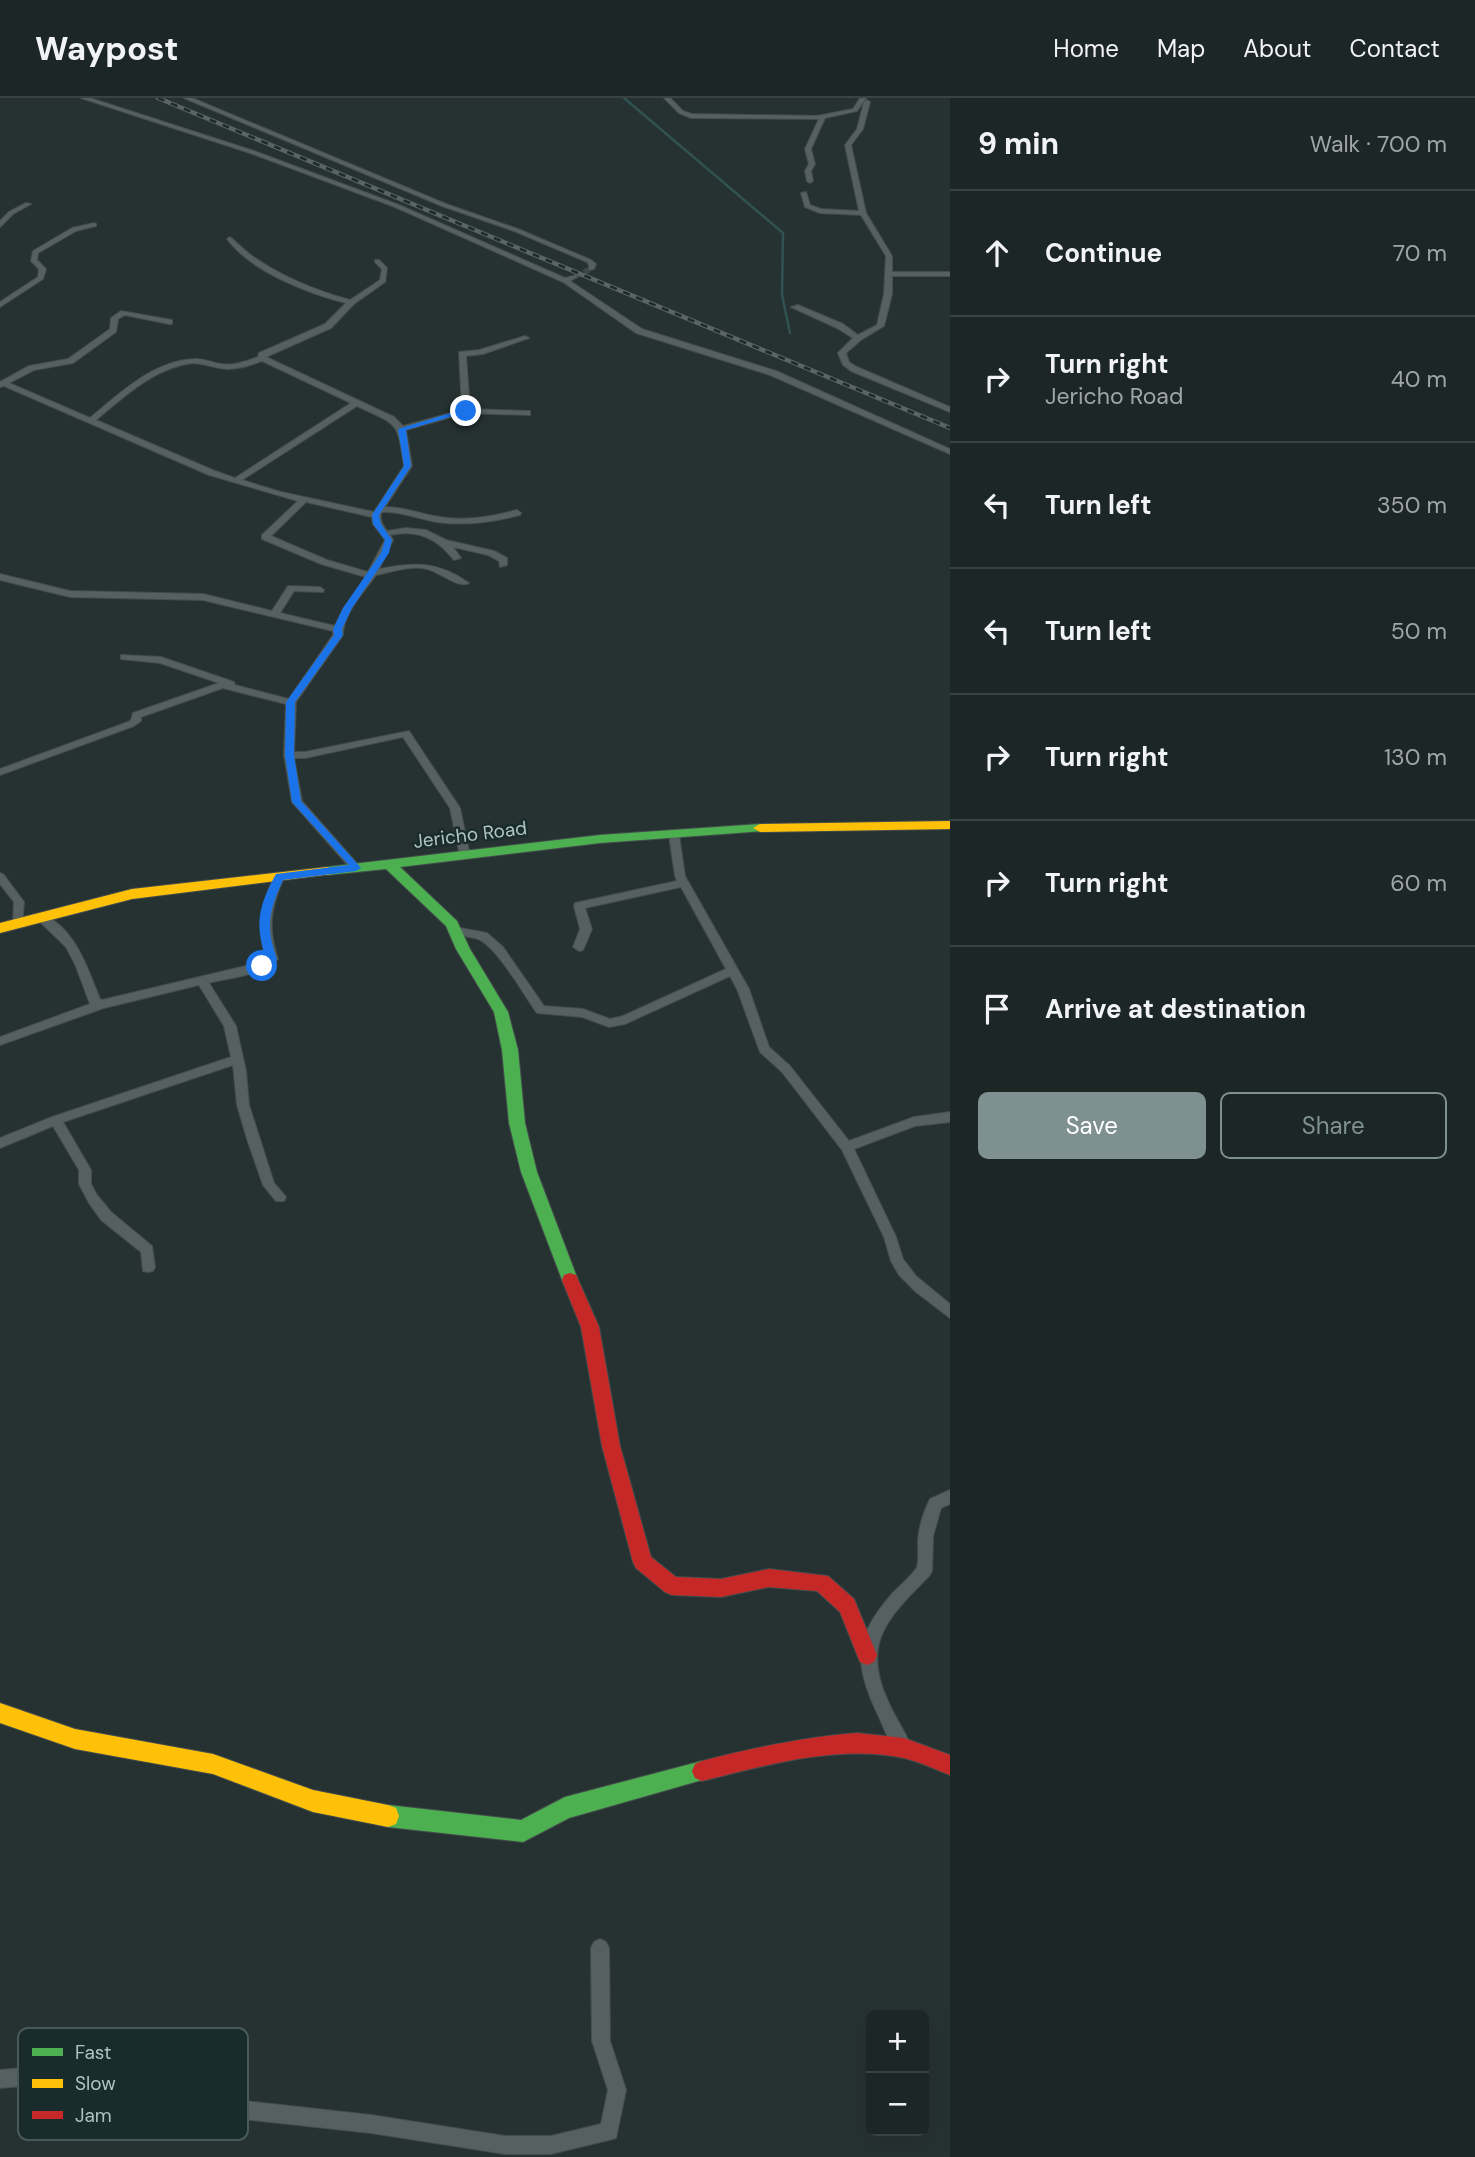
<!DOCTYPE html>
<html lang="en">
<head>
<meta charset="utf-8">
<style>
	body { margin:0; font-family:"DM Sans",sans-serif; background:#252e2d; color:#f1f3f6 }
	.controls { position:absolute; right:21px; bottom:21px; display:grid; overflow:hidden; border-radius:10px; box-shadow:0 7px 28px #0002 }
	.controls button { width:63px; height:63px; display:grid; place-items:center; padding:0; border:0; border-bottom:2px solid #3a4342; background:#1c2625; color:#f1f3f6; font:35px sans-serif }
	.stop { position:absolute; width:21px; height:21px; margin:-16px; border:5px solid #1a73e8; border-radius:50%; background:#fff }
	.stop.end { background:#1a73e8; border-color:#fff; box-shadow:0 2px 7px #0008 }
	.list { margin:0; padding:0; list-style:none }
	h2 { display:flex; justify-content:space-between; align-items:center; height:91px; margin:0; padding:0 28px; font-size:30px }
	h2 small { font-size:23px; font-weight:400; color:#a0a5a7 }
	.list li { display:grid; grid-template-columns:46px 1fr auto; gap:21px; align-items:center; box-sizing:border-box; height:126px; padding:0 28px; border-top:2px solid #3a4342 }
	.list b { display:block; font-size:26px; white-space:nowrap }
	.list p { margin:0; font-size:23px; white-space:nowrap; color:#a0a5a7 }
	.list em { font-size:23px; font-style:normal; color:#a0a5a7 }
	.actions { display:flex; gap:14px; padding:21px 28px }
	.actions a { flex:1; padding:16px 0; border:2px solid #7f9090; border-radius:10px; text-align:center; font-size:24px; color:#7f9090 }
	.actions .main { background:#7f9090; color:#fff }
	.icon { flex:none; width:38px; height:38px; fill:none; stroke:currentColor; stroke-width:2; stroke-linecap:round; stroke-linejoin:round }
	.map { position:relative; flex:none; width:950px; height:2059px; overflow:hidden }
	header { display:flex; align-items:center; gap:42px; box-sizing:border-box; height:98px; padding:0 35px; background:#1c2625; border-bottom:2px solid #3a4342 }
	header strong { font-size:33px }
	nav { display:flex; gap:38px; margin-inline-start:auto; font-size:24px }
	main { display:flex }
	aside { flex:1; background:#1c2625 }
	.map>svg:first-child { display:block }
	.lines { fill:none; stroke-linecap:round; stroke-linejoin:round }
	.stream { stroke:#305352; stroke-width:2.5 }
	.street-tunnel { stroke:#3b4847; stroke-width:6; stroke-dasharray:6 3.5; stroke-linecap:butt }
	.street-casing { stroke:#444d4c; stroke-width:2 }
	.fast-casing { stroke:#444d4c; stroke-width:2 }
	.slow-casing { stroke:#444d4c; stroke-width:2 }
	.jam-casing { stroke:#444d4c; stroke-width:2 }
	.street { fill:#566060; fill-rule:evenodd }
	.fast { fill:#4caf50; fill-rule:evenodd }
	.slow { fill:#ffc107; fill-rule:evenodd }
	.jam { fill:#c62828; fill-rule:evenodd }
	.rail-casing { stroke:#5a6463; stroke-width:4.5 }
	.rail { stroke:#1a2b2b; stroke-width:2.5; stroke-dasharray:7; stroke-linecap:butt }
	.route { fill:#1a73e8 }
	.labels { text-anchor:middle; stroke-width:5; stroke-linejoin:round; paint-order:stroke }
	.street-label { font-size:19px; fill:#afc3c3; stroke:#1a2b2b }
	.key { fill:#1a2b2b; stroke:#475959; stroke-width:2 }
	.key-label { font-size:19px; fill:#afc3c3 }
</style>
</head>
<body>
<header>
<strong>Waypost</strong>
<nav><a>Home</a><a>Map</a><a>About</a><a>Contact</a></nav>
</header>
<main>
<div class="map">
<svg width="950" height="2059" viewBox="0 0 950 2059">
	<rect width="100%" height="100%" fill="#263231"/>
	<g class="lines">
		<!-- stream -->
		<path class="stream" d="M 624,0 L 783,135 L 782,197 L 790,235"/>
		<!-- street-tunnel -->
		<path class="street-tunnel" d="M 575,178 L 591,171"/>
		<defs>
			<path id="street" d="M 81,0 L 90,0 L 254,53 L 399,107 L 565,180 L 577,177 L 577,179 L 570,183 L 642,231 L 776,273 L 950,351 L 950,356 L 770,277 L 636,235 L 563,184 L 395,109 L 250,55 Z
				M 184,0 L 192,0 L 446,106 L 518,131 L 591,162 L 596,166 L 594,171 L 589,172 L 589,167 L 587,164 L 514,133 L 442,108 Z
				M 664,0 L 670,0 L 683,13 L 692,16 L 817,18 L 853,11 L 860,0 L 866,0 L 857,13 L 825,20 L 811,51 L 815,66 L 811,73 L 813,83 L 810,85 L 807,83 L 805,73 L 809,66 L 805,51 L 819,21 L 691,20 L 679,15 Z
				M 867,2 L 870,4 L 863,31 L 851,47 L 866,115 L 892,158 L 892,174 L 950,174 L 950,178 L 892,178 L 892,196 L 884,228 L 861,242 L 846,255 L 849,264 L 857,269 L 950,309 L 950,314 L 851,273 L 843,267 L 838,255 L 853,240 L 837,230 L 791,209 L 798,207 L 843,226 L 858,237 L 877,227 L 884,196 L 886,158 L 861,117 L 820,115 L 805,109 L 801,95 L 806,94 L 810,107 L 821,111 L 859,113 L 845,47 L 857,31 L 864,4 Z
				M 26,105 L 31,106 L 13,116 L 0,129 L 0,123 L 9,114 Z
				M 94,125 L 96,126 L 96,128 L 76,133 L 38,155 L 37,162 L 46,171 L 43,181 L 0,209 L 0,204 L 38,179 L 39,171 L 31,163 L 33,153 L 72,130 Z
				M 230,139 C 238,145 245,154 255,160 C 283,179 317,193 350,202 L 380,182 L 382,171 L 375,164 L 375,162 L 379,162 L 387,170 L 385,184 L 354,206 L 331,230 L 266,259 L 394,319 L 403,328 L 462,312 L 459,254 L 479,252 L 525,238 L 529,240 L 483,256 L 466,258 L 470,311 L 527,313 L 530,313 L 530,317 L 466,315 L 406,332 L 412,368 L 385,409 C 403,409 418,415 434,418 C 462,424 490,419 517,412 L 521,415 L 520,417 C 493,424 465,428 437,424 C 418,421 401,413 382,414 C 378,421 383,428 387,433 L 406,430 L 426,432 L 446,442 L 494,453 L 507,460 L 507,467 L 500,469 L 499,463 L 488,457 L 453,449 L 461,460 L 454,462 C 437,440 417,431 390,437 L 393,442 L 379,471 C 415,464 438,463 469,485 C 458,491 440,474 427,471 C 411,467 392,474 376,477 C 364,494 343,515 343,537 L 296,604 L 294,654 L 305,654 L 409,633 L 460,710 L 470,758 L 469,760 L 461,760 L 460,758 L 450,710 L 403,639 L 305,660 L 294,660 L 302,703 L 361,770 L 356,773 L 352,772 L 292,704 L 284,657 L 286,606 L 223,590 L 141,619 L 141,623 L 134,628 L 0,677 L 0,671 L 128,624 L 131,622 L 133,615 L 219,585 L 160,565 L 121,561 L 121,557 L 161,559 L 234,584 L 235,587 L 289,601 L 333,537 L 333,533 L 203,502 L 70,499 L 0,482 L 0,476 L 70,493 L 203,496 L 272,513 L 288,488 L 320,489 L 324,492 L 323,494 L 294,493 L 280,515 L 335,528 L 344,510 L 366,479 L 321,466 L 262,441 L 262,437 L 298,403 L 209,377 L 4,288 L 0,289 L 0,284 L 29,268 L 68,261 L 110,231 L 111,220 L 121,213 L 172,222 L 172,226 L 169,226 L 125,217 L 118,221 L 116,234 L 73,265 L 34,272 L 9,285 L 90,320 C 120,295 153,263 194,261 C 203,260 212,265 221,266 C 234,268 246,263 258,259 L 259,255 L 325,226 L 346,205 C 307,195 252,174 227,141 ZM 262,263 L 351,305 L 235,380 L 215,373 L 96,322 C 124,299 155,269 193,265 C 202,265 211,269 220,270 C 234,273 248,268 262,263 ZM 357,308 C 399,328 397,322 404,368 L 374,414 L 281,394 L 242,382 ZM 306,404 L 372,419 L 373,426 L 385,442 L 368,474 L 327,462 L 271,438 Z
				M 674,734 L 679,737 L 685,778 L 749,891 L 769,949 L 790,968 L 849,1043 L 914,1019 L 950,1014 L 950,1024 L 915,1028 L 854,1051 L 896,1139 L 903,1161 L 916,1178 L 950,1206 L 950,1220 L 916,1194 L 899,1177 L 891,1163 L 884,1139 L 842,1052 L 782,974 L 760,954 L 737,891 L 730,878 L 625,926 L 609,929 L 582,919 L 537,915 C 524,897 498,851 480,842 C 471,837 458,840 449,833 L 455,829 L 487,835 L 503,849 L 544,908 L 583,911 L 610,921 L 623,918 L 726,871 L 681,789 L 585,810 L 592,831 L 583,852 L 579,853 L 573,849 L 580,831 L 574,808 L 575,805 L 677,783 L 675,778 L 669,737 Z
				M 0,775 L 4,777 L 24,804 L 22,829 L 14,829 L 13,826 L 14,804 L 0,786 Z
				M 279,775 L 284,779 C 271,810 267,828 278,861 C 263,878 230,879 209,885 L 236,928 L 246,973 L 249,1007 L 274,1085 L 286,1099 L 284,1103 L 276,1103 L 263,1087 L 247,1041 L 237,1007 L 233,967 L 63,1024 L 91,1072 L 91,1086 L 97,1097 L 111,1114 L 152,1148 L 155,1169 L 153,1173 L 148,1174 L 143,1173 L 141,1154 L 101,1122 L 89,1105 L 79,1086 L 79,1072 L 53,1028 L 0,1050 L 0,1040 L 52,1019 L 231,959 L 224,928 L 199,887 L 104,910 L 0,947 L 0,939 L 90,906 L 75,866 L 66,849 L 35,819 L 40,815 C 75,829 87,869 100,901 L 102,902 L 258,865 L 266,860 C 256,827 261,809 274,779 Z
				M 950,1392 L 950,1406 L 941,1410 L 933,1438 L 932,1473 L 929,1478 C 890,1518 861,1543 887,1601 C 894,1618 905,1633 912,1650 L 910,1656 L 904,1658 C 892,1653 884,1631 879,1619 C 854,1567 853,1541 891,1497 C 897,1490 914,1476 917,1469 C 919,1462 918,1450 918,1442 C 919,1429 924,1413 930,1401 Z
				M 600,1841 L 606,1844 L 609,1850 L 610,1943 L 626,1992 L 616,2040 L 609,2042 L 551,2056 L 505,2056 L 371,2035 L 242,2021 L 201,1994 L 166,1997 L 126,1984 L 70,1984 L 0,1990 L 0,1972 L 70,1966 L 126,1966 L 166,1979 L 203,1976 L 245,2003 L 371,2017 L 505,2038 L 551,2038 L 601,2026 L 608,1992 L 592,1943 L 591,1850 L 594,1844 Z"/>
			<path id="fast" d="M 760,726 L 765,727 L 765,733 L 600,745 L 400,769 L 457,823 L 470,851 L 508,914 L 518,952 L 525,1025 L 537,1074 L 578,1182 L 576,1187 L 570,1189 L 564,1187 L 521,1074 L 509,1025 L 502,952 L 494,914 L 456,851 L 446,828 L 386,771 L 327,777 L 320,773 L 327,769 L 600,737 Z
				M 702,1663 L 709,1666 L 712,1673 L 709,1680 L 569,1720 L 523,1744 L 388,1729 L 380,1726 L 377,1718 L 380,1710 L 388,1707 L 521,1722 L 565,1699 Z"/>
			<path id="slow" d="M 950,723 L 950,731 L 760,734 L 753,730 L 760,726 Z
				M 327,769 L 334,773 L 332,776 L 132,801 L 0,835 L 0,825 L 132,791 Z
				M 0,1605 L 75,1631 L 213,1656 L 313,1692 L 388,1707 L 396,1710 L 399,1718 L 396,1726 L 388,1729 L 313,1714 L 213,1676 L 75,1651 L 0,1625 Z"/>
			<path id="jam" d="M 570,1175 L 576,1177 L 599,1229 L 620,1348 L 651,1459 L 676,1479 L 721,1481 L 769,1471 L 828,1478 L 854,1501 L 877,1557 L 874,1564 L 867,1567 L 860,1564 L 840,1514 L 817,1493 L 769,1489 L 721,1499 L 672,1497 L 665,1494 L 636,1470 L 633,1464 L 602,1348 L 581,1229 L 562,1182 L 564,1177 Z
				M 857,1635 L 904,1640 L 950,1657 L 950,1677 C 935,1671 920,1664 904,1660 C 839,1646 766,1667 702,1683 L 695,1680 L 692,1673 L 695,1666 L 702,1663 C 753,1650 804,1639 857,1635 Z"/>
		</defs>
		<!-- street casing -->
		<use href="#street" class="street-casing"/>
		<!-- fast casing -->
		<use href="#fast" class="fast-casing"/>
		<!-- slow casing -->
		<use href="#slow" class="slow-casing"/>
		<!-- jam casing -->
		<use href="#jam" class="jam-casing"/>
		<!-- street -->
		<use href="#street" class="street"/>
		<!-- fast -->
		<use href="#fast" class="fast"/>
		<!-- slow -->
		<use href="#slow" class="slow"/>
		<!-- jam -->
		<use href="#jam" class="jam"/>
		<defs>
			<path id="rail" d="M 158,0 L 950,330"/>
		</defs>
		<!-- rail casing -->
		<use href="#rail" class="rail-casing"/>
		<!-- rail -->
		<use href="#rail" class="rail"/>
	</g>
	<!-- route -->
	<path class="route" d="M 464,311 L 470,313 L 406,332 L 411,368 L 379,417 L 381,426 L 392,442 L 389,455 L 352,510 L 342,531 L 343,537 L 295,604 L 294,657 L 301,703 L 361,770 L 356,773 L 283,782 C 269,813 265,828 277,861 L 265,870 L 258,870 L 258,865 L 266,860 C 254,826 259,807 276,776 L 349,767 L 292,704 L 285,657 L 286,604 L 334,537 L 333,531 L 343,510 L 381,455 L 385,442 L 373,426 L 372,417 L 404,368 L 398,331 Z"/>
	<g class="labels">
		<!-- street labels -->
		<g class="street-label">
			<text transform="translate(470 736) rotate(-7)" y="7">Jericho Road</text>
		</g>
	</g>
	<!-- legend -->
	<rect x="18" y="1930" width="230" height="112" rx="10" class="key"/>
	<rect x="32" y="1950" width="31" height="8" fill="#4caf50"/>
	<rect x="32" y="1981" width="31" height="9" fill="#ffc107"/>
	<rect x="32" y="2013" width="31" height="8" fill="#c62828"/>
	<g class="key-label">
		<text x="75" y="1961">Fast</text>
		<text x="75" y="1992">Slow</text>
		<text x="75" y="2024">Jam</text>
	</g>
</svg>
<div class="controls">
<button>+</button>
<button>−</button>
</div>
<div class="stop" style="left:262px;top:868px"></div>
<div class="stop end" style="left:466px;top:313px"></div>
</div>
<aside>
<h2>9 min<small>Walk · 700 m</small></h2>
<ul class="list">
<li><svg class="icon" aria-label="ahead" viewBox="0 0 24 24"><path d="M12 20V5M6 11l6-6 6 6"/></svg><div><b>Continue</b></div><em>70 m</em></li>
<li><svg class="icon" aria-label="right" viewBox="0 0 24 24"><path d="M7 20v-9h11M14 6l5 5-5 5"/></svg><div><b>Turn right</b><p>Jericho Road</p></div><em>40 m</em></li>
<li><svg class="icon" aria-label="left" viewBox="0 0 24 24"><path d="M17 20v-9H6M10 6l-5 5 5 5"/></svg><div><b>Turn left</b></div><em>350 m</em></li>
<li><svg class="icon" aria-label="left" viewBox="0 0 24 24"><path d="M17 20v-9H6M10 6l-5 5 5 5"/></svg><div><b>Turn left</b></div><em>50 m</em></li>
<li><svg class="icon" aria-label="right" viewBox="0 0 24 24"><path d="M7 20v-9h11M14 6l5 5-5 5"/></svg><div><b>Turn right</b></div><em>130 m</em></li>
<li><svg class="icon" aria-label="right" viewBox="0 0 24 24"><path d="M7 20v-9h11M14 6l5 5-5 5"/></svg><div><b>Turn right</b></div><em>60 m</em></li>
<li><svg class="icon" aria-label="arrive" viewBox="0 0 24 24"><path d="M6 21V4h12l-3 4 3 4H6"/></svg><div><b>Arrive at destination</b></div></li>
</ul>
<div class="actions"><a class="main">Save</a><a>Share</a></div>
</aside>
</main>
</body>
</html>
